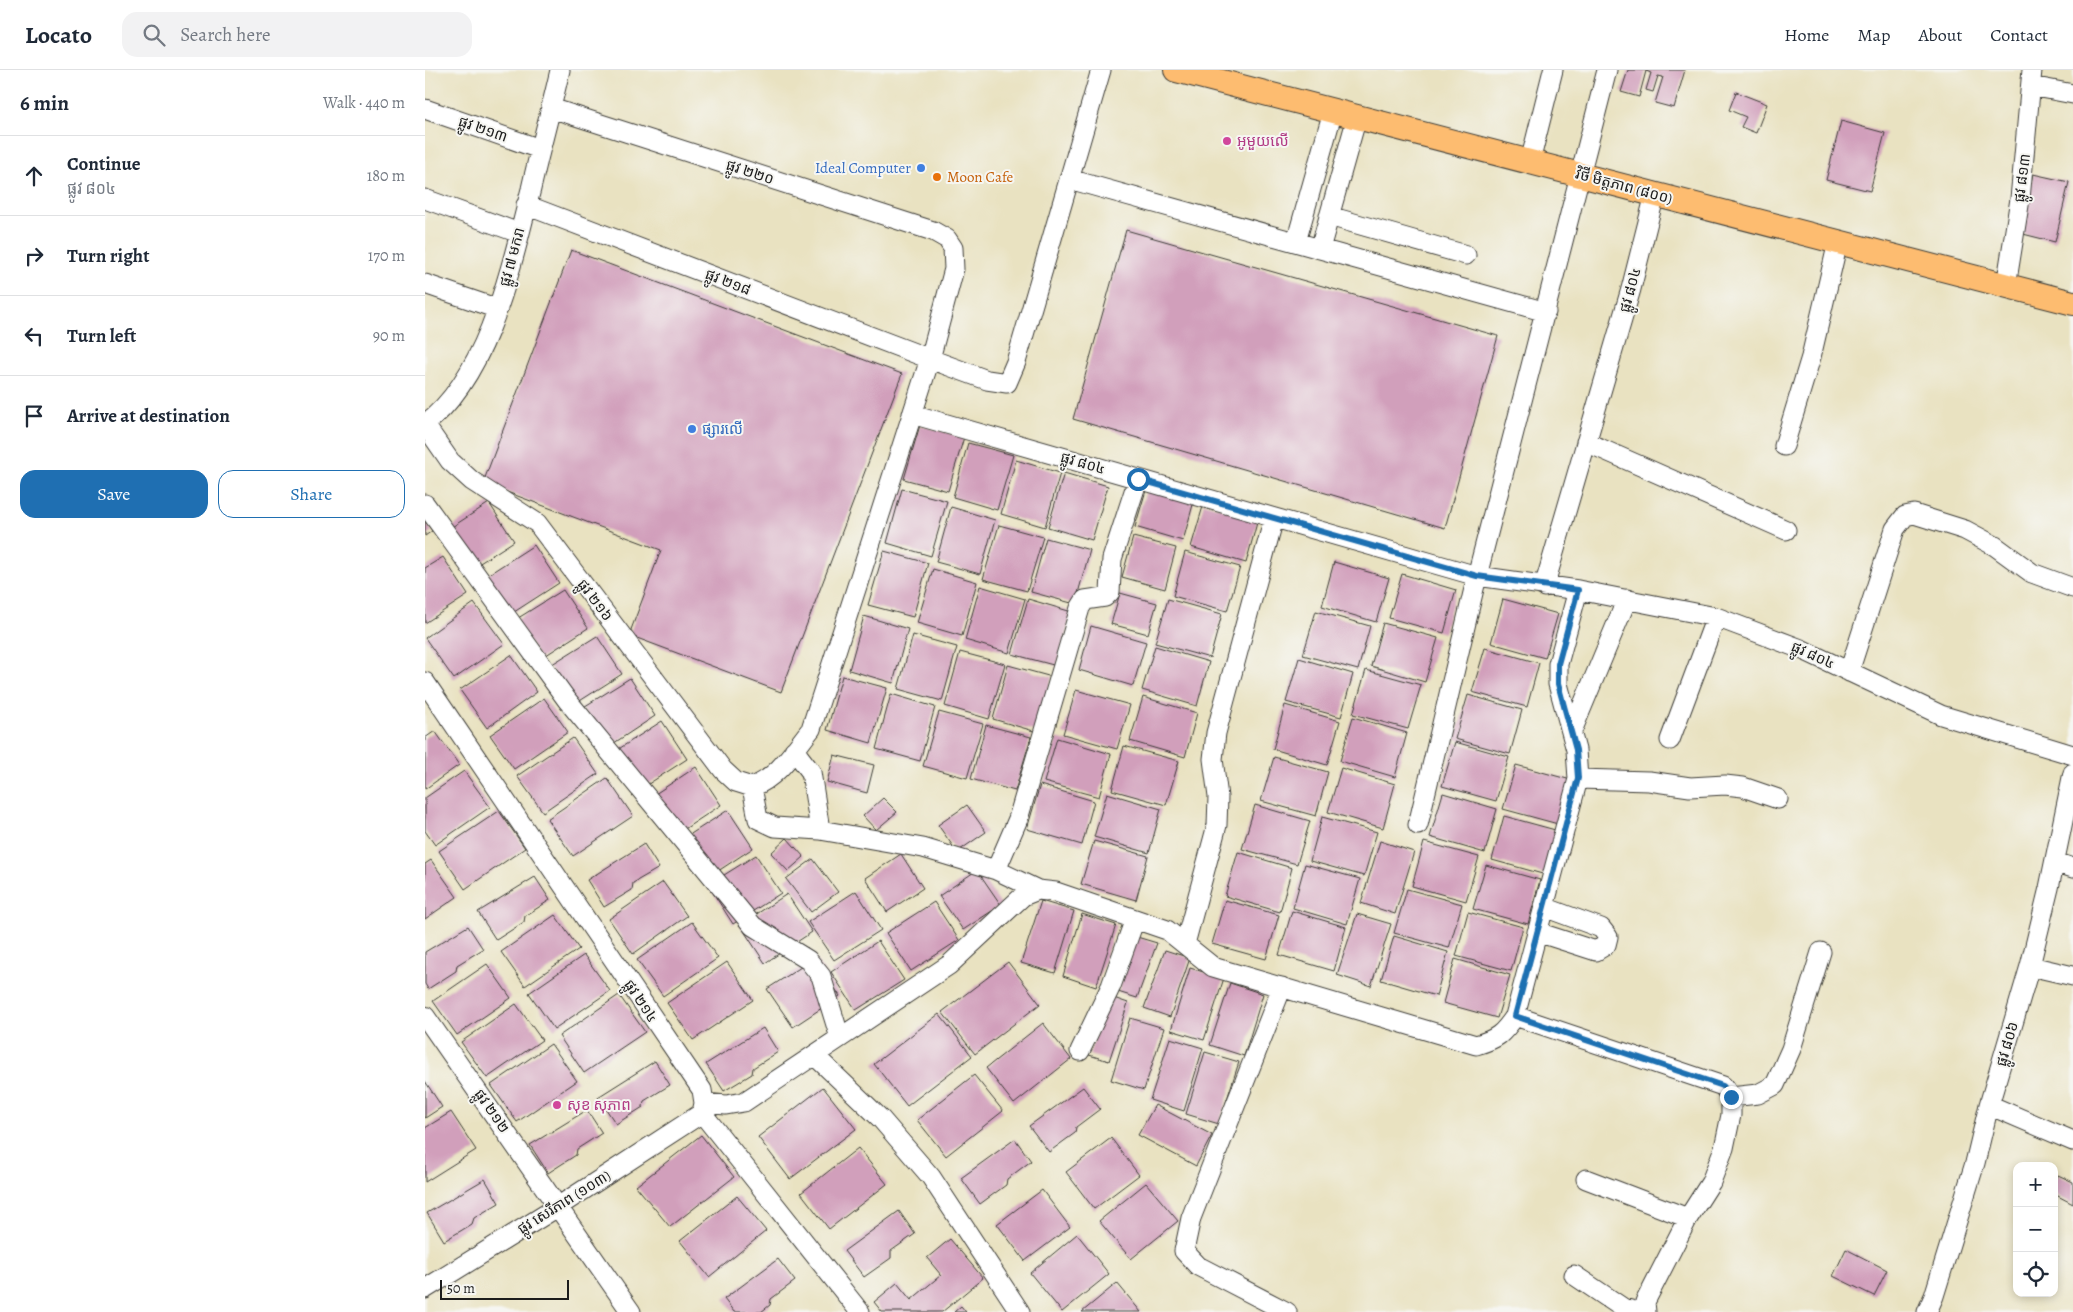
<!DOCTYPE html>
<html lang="en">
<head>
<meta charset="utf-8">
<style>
	body { margin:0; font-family:Alegreya,"Noto Sans Khmer",serif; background:#f2f2f3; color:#1f2937 }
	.controls { position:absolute; right:15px; bottom:15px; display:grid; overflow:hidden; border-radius:10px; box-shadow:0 2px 8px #0003 }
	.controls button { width:45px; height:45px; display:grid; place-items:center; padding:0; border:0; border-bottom:1px solid #e0e1e3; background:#fff; color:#1f2937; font:25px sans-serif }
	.scale { position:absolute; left:15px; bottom:12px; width:129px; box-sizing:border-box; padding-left:5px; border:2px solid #1c1c1c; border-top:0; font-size:14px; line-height:18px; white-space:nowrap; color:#1c1c1c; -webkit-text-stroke:4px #f6f6f2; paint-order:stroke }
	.stop { position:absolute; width:15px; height:15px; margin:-11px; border:4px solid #1f6fb2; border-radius:50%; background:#fff }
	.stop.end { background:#1f6fb2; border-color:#fff; box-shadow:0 1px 5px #0008 }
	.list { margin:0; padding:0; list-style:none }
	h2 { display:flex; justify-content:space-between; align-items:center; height:65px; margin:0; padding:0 20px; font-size:21px }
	h2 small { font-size:16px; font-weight:400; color:#747a83 }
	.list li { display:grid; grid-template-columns:32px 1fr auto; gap:15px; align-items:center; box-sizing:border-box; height:80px; padding:0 20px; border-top:1px solid #e0e1e3 }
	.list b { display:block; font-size:19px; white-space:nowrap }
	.list p { margin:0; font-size:16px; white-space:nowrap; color:#747a83 }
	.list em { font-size:16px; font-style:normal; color:#747a83 }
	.actions { display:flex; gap:10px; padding:15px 20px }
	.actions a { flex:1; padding:11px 0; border:1px solid #1f6fb2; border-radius:15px; text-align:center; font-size:18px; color:#1f6fb2 }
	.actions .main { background:#1f6fb2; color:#fff }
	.icon { flex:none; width:28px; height:28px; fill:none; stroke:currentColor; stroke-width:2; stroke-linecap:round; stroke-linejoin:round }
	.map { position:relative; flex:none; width:1648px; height:1242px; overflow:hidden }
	header { display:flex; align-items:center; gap:30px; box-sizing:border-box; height:70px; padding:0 25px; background:#fff; border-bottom:1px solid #e0e1e3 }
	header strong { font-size:24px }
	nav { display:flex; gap:28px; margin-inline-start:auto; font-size:18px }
	.search { width:350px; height:45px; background:#f2f2f3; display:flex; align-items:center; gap:12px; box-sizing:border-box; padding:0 18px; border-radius:15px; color:#747a83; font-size:19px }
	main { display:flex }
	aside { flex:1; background:#fff }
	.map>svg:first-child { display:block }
	.building { fill:#d19fbb }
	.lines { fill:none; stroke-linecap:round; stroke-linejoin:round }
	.minor-casing { stroke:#3b3a35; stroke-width:21 }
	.major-casing { stroke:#3b3a35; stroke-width:26 }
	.minor { stroke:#fff; stroke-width:19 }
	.major { stroke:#fdbc6f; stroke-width:24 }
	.route { stroke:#1f6fb2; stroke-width:6 }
	.hotel-dot { fill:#d1479c; stroke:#f6f6f2; stroke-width:2 }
	.shop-dot { fill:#3f7fe0; stroke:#f6f6f2; stroke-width:2 }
	.food-dot { fill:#e8710a; stroke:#f6f6f2; stroke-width:2 }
	.labels { text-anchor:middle; stroke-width:4; stroke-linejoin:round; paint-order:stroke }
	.street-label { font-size:15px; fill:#1c1c1c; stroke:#f6f6f2 }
	.hotel-label { font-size:15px; fill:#b23c85; stroke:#f6f6f2; text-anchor:start }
	.shop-label { font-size:15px; fill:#366cbe; stroke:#f6f6f2; text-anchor:end }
	.food-label { font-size:15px; fill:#c56008; stroke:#f6f6f2; text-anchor:start }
</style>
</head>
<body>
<header>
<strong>Locato</strong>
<div class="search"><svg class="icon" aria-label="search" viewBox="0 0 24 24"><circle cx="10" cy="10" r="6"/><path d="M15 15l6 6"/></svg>Search here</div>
<nav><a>Home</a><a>Map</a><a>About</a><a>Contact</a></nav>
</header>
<main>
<aside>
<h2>6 min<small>Walk · 440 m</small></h2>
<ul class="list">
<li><svg class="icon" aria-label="ahead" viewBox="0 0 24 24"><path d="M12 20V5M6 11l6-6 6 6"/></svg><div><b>Continue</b><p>ផ្លូវ ៨០៤</p></div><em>180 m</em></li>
<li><svg class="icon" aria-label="right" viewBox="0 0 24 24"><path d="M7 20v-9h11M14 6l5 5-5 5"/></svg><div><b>Turn right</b></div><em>170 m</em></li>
<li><svg class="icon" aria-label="left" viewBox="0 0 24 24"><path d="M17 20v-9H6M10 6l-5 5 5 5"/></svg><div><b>Turn left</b></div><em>90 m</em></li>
<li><svg class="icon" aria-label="arrive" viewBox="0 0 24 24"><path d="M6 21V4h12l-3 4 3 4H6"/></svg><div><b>Arrive at destination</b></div></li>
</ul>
<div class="actions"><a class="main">Save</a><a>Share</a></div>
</aside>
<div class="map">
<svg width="1648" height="1242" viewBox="0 0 1648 1242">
	<rect width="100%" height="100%" fill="#f6f6f2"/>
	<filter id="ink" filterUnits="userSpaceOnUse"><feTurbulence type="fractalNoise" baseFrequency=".02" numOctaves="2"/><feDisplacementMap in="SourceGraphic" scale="10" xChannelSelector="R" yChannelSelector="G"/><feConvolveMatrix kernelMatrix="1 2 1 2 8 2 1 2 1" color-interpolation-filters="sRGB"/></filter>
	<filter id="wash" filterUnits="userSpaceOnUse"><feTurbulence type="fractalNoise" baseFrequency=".0096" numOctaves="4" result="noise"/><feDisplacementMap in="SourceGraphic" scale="20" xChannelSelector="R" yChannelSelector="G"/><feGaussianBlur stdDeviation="1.12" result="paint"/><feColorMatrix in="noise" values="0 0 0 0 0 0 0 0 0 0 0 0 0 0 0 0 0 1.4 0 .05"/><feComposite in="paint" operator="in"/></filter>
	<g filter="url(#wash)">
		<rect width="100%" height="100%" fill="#e9e2c1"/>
		<g id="blocks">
			<!-- building -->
			<path class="building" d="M 1203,0 L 1260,0 L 1249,38 L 1230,33 L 1238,7 L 1233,6 L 1228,22 L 1221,20 L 1226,3 L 1221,1 L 1214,27 L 1196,22 Z
				M 1311,22 L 1342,34 L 1331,63 L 1316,57 L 1321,47 L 1304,40 Z
				M 1416,51 L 1460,63 L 1445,121 L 1401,110 Z
				M 1608,104 L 1644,112 L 1630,172 L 1594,163 Z
				M 701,160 L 1073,266 L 1020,458 L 648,349 Z
				M 146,180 L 477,304 L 356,622 L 204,565 L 236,480 L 58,413 Z
				M 495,355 L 539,367 L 523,421 L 479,409 Z
				M 543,373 L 588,385 L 572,440 L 528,427 Z
				M 591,390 L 635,403 L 620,457 L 576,444 Z
				M 639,403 L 683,416 L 667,470 L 623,457 Z
				M 722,417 L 769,431 L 758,471 L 710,457 Z
				M 477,419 L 522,431 L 506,486 L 462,473 Z
				M 64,433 L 89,471 L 41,502 L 16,464 Z
				M 779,433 L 833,449 L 821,493 L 766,477 Z
				M 526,437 L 570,450 L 555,504 L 511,492 Z
				M 0,451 L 7,461 L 0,466 Z
				M 574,455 L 618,467 L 602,521 L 558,509 Z
				M 708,467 L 751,478 L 740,519 L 697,507 Z
				M 621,468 L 665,480 L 650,534 L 606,522 Z
				M 109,475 L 134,513 L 86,544 L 61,506 Z
				M 459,481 L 503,493 L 488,547 L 443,535 Z
				M 760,482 L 815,497 L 802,541 L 748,526 Z
				M 18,487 L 43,525 L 0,553 L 0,498 Z
				M 909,492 L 964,508 L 951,552 L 897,536 Z
				M 508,499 L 552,512 L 537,566 L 492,553 Z
				M 977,504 L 1031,520 L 1019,563 L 964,548 Z
				M 555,516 L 600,529 L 584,583 L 540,570 Z
				M 138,520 L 163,558 L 115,589 L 90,550 Z
				M 695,523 L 732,533 L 723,564 L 686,554 Z
				M 603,529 L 647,542 L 632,596 L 587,584 Z
				M 743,529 L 797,544 L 785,588 L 730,573 Z
				M 1078,529 L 1133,544 L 1120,588 L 1066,573 Z
				M 49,533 L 79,574 L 29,609 L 0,568 Z
				M 891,541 L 945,556 L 933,600 L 878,585 Z
				M 439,546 L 483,559 L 468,613 L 424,600 Z
				M 958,553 L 1013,568 L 1000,612 L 946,596 Z
				M 666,556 L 721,572 L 708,616 L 654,600 Z
				M 488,565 L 532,577 L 517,631 L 473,619 Z
				M 172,566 L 197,604 L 150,634 L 124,596 Z
				M 730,576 L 784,592 L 772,636 L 717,620 Z
				M 1060,578 L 1114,593 L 1102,637 L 1047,622 Z
				M 535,582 L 580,594 L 564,649 L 520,636 Z
				M 86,585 L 112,622 L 62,658 L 35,620 Z
				M 874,588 L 928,604 L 916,647 L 861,632 Z
				M 583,595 L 627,607 L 612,662 L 568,649 Z
				M 941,600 L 996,615 L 983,659 L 928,644 Z
				M 417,606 L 462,618 L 446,673 L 402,660 Z
				M 205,608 L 230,646 L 183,677 L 157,638 Z
				M 651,620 L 705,635 L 692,679 L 638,664 Z
				M 466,624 L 510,637 L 495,691 L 451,679 Z
				M 1043,625 L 1097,640 L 1085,684 L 1030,669 Z
				M 718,627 L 772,643 L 760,687 L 705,671 Z
				M 119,628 L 143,662 L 89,699 L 65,665 Z
				M 860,635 L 915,651 L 902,695 L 848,679 Z
				M 514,642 L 558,654 L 542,708 L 498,696 Z
				M 928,647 L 982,663 L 970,707 L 915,691 Z
				M 237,651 L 262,689 L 214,720 L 189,682 Z
				M 561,655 L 606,667 L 590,721 L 546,709 Z
				M 10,661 L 34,695 L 0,719 L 0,668 Z
				M 148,668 L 173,704 L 118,742 L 92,706 Z
				M 632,668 L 686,684 L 674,727 L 619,712 Z
				M 1030,672 L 1084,687 L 1071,731 L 1017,716 Z
				M 699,676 L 754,691 L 741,735 L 687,720 Z
				M 409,685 L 449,695 L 442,723 L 402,712 Z
				M 849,687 L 903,702 L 891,746 L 836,731 Z
				M 1091,695 L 1146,710 L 1133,754 L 1078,739 Z
				M 271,697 L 296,735 L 249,766 L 224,728 Z
				M 916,698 L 970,714 L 958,758 L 903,742 Z
				M 39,701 L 65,737 L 10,775 L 0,761 L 0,728 Z
				M 182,708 L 208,746 L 148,786 L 122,749 Z
				M 615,715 L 669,731 L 657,775 L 602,759 Z
				M 682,723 L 736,739 L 724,783 L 669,767 Z
				M 1018,723 L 1072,739 L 1060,783 L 1005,767 Z
				M 458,728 L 472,742 L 451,760 L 438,746 Z
				M 542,735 L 561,762 L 532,782 L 513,755 Z
				M 830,735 L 885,751 L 872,794 L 817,779 Z
				M 303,740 L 328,778 L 281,809 L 255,771 Z
				M 74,741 L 100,778 L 40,819 L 14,781 Z
				M 1079,746 L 1134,761 L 1121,805 L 1067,790 Z
				M 897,747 L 952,762 L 939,806 L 885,791 Z
				M 362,768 L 379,787 L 363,801 L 346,783 Z
				M 669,771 L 723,786 L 711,830 L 656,814 Z
				M 955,771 L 989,782 L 970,844 L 936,833 Z
				M 999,772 L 1054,787 L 1041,831 L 987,816 Z
				M 219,774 L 234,798 L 208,813 L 207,820 L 179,837 L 162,810 Z
				M 813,782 L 867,798 L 855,842 L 800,826 Z
				M 476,784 L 498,818 L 462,842 L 440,808 Z
				M 331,785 L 356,823 L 308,854 L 283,815 Z
				M 388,789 L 413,822 L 386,842 L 361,809 Z
				M 6,790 L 32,827 L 0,849 L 0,794 Z
				M 880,794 L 935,809 L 922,854 L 868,838 Z
				M 1061,795 L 1115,810 L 1103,854 L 1048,839 Z
				M 552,800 L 576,835 L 538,860 L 514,826 Z
				M 110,807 L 125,830 L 100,846 L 99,852 L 71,870 L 53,842 Z
				M 238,812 L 262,846 L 208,884 L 184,849 Z
				M 982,819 L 1037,834 L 1024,878 L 969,863 Z
				M 431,821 L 456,860 L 409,890 L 383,852 Z
				M 362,824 L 387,862 L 340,893 L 315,855 Z
				M 800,830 L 854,845 L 841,889 L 787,874 Z
				M 616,831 L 649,841 L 630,903 L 596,893 Z
				M 509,832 L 534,870 L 486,901 L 461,863 Z
				M 867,841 L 921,857 L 909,901 L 854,885 Z
				M 1043,842 L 1098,857 L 1086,901 L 1031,886 Z
				M 657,844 L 691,855 L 671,917 L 638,906 Z
				M 932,844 L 966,854 L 946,916 L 912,905 Z
				M 130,845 L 154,879 L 100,916 L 76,882 Z
				M 267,852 L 293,888 L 238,926 L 212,890 Z
				M 43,856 L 58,879 L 32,895 L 31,901 L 3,919 L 0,914 L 0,882 Z
				M 969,866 L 1023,882 L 1011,926 L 956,910 Z
				M 712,867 L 732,873 L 712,928 L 693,922 Z
				M 453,871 L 479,910 L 431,940 L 406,902 Z
				M 740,880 L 765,888 L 745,947 L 719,938 Z
				M 159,885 L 185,921 L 129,959 L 104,923 Z
				M 390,888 L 415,926 L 368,957 L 342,919 Z
				M 1030,889 L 1085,905 L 1072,948 L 1018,933 Z
				M 302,892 L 328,930 L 268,970 L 242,933 Z
				M 583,892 L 615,934 L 550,984 L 517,942 Z
				M 62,894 L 86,928 L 32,965 L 8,931 Z
				M 765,898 L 799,908 L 779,970 L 746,960 Z
				M 805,913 L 838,924 L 819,986 L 785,975 Z
				M 194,925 L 220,962 L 159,1003 L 134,966 Z
				M 683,926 L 703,933 L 684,991 L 664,985 Z
				M 91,934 L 117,970 L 62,1008 L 36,972 Z
				M 514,944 L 547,986 L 482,1036 L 449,994 Z
				M 705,948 L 739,958 L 719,1020 L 686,1010 Z
				M 618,953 L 646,989 L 589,1034 L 561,998 Z
				M 338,958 L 353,982 L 328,998 L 327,1004 L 299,1021 L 281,994 Z
				M 745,968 L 778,978 L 759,1041 L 725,1030 Z
				M 126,974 L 152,1011 L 92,1052 L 66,1015 Z
				M 780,982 L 814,992 L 794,1054 L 761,1044 Z
				M 230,991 L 245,1015 L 219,1031 L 218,1037 L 191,1054 L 173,1027 Z
				M 549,1005 L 578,1041 L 521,1086 L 492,1050 Z
				M 0,1011 L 17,1037 L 0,1048 Z
				M 398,1017 L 431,1059 L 365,1109 L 333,1067 Z
				M 658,1017 L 675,1039 L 651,1057 L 650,1063 L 624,1082 L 604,1056 Z
				M 730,1035 L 787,1065 L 771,1096 L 713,1065 Z
				M 162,1040 L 177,1063 L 152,1079 L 151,1085 L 123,1103 L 105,1075 Z
				M 26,1042 L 51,1080 L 0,1112 L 0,1058 Z
				M 276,1065 L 309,1107 L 245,1157 L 211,1116 Z
				M 686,1068 L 714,1105 L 669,1139 L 641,1102 Z
				M 590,1069 L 606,1091 L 582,1109 L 581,1115 L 555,1134 L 536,1108 Z
				M 433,1078 L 462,1114 L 404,1159 L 376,1123 Z
				M 1633,1105 L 1648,1112 L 1648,1134 L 1629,1124 L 1629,1114 Z
				M 60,1109 L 74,1133 L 49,1148 L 47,1154 L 19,1171 L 2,1143 Z
				M 721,1113 L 753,1151 L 706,1189 L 674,1151 Z
				M 617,1120 L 645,1157 L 600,1191 L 572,1154 Z
				M 312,1126 L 341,1161 L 284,1207 L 255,1171 Z
				M 474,1141 L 490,1164 L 466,1181 L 466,1188 L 439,1207 L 419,1181 Z
				M 652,1164 L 684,1204 L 637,1242 L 605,1203 Z
				M 525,1169 L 558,1208 L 517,1242 L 457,1242 L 449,1232 L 472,1213 L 486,1230 L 516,1205 L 502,1188 Z
				M 1421,1179 L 1462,1200 L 1449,1226 L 1408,1206 Z
				M 353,1189 L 370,1211 L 346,1229 L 345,1235 L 336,1242 L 309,1242 L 299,1229 Z
				M 692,1213 L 716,1242 L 657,1242 Z
				M 536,1236 L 541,1242 L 529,1242 Z"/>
		</g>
	</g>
	<g filter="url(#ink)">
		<use href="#blocks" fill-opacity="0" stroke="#3b3a35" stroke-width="1"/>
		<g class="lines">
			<defs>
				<path id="minor" d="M 1606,16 L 1648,24
					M 126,38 L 508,161 L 522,169 L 528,178 L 529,199 L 505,289 L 386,659 C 369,680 353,708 327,717
					M 0,39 L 115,79
					M 1105,92 L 1128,0
					M 644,109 L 1121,242
					M 0,129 L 94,163
					M 101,135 L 505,289 L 562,310 L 582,313 L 591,292 L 676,0
					M 904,146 L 1041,185
					M 871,172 L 908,41
					M 895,179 L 932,47
					M 0,214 L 73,239
					M 1581,216 L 1595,129 L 1607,0
					M 487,344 L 1052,506 L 1153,520 L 1291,547 L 1376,579 L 1516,645 L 1648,685
					M 0,354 C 64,306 87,193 106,119 C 115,79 126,40 135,0
					M 0,355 L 25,391 L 47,411 L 112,453 L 298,700 L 311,712 L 327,717
					M 1161,372 L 1361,460
					M 1359,376 L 1386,287 L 1413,172
					M 713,409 L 687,489 L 685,522 L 680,527 L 660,530 L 655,538 L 593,749 L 571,800 L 613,820 L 631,822 L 742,860 L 788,897 L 1051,975 C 1072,969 1078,964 1090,946 L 1153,709 L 1151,680 L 1133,614 L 1133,594 L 1153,520
					M 0,434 L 142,630 L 328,856 L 383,890 L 396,906 L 415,968
					M 1119,517 L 1206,219 L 1230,124
					M 1424,602 L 1470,459 L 1480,446 L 1489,444 L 1540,460 L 1570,476 L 1607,503 L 1648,518
					M 0,612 L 277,1020 L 279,1033 L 277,1043
					M 1147,661 L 1202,529
					M 1245,670 L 1291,547
					M 369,680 L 386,702 L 395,760
					M 1153,709 L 1224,711 L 1265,717 L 1300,715 L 1318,717 L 1353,729
					M 327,717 L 333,749 L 350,757 L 395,760 L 498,778 L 571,800
					M 993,755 L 1052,506 L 1182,0
					M 1630,792 L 1648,798
					M 1112,862 L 1171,881 L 1181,875 L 1183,867 L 1176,858 L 1119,837
					M 760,874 L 792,755 L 793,727 L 788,689 L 791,663 L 849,448
					M 1605,896 L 1648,906
					M 857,917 L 766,1148 L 759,1181 L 773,1196 L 862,1242
					M 0,946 L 206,1242
					M 1090,946 L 1298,1016 L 1306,1027 L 1306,1045 L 1299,1078 L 1286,1112 L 1263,1148 L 1220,1232 L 1221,1242
					M 655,981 L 686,916 L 710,849
					M 389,985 L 456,1049 L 506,1107 L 595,1242
					M 1306,1027 L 1333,1024 L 1350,1015 L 1366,979 L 1396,882
					M 279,1033 L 301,1035 L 319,1032 L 524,895 L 598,826 L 613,820
					M 1564,1035 L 1648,1071
					M 277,1043 L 435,1242
					M 1161,1109 L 1263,1148
					M 1149,1205 L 1198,1238 L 1213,1242
					M 0,1219 L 134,1136 L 277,1043
					M 1502,1242 L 1509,1226 L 1550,1093 L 1564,1035 L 1605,896 L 1624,818 L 1648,703"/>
				<path id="major" d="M 751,0 L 1648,233"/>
			</defs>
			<!-- minor casing -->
			<use href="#minor" class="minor-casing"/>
			<!-- major casing -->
			<use href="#major" class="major-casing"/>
			<!-- minor -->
			<use href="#minor" class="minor"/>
			<!-- major -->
			<use href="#major" class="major"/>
		</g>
	</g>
	<g class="lines" filter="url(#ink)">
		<!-- route -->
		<path class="route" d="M 713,409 L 1052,506 L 1153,520 L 1133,594 L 1133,614 L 1151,680 L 1153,708 L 1090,946 L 1298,1016 L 1306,1027"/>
	</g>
	<!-- markers -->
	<g class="hotel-dot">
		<circle cx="802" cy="71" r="5"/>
		<circle cx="132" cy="1035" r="5"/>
	</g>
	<g class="shop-dot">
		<circle cx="496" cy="98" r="5"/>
		<circle cx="267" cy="359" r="5"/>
	</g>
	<circle class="food-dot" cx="512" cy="107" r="5"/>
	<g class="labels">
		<!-- street labels -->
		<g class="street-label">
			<text transform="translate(58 59) rotate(19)" y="5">ផ្លូវ ២១៣</text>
			<text transform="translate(325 102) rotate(18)" y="5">ផ្លូវ ២២០</text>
			<text transform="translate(1597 108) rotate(-83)" y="5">ផ្លូវ ៨១៣</text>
			<text transform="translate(1199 116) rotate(15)" y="5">វិថី មិត្តភាព (៨០០)</text>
			<text transform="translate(87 187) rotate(-75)" y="5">ផ្លូវ ៧ មករា</text>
			<text transform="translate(303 212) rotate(21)" y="5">ផ្លូវ ២១៨</text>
			<text transform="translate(1205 220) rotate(-75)" y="5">ផ្លូវ ៨០៤</text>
			<text transform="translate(658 393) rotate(16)" y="5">ផ្លូវ ៨០៤</text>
			<text transform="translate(170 530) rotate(53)" y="5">ផ្លូវ ២១៦</text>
			<text transform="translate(1388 585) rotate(24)" y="5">ផ្លូវ ៨០៤</text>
			<text transform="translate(216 931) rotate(56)" y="5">ផ្លូវ ២១៤</text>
			<text transform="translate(1582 974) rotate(-74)" y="5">ផ្លូវ ៨០៦</text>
			<text transform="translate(67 1041) rotate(55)" y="5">ផ្លូវ ២១២</text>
			<text transform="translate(139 1132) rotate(-32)" y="5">ផ្លូវ សេរីភាព (១០៣)</text>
		</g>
		<!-- hotel labels -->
		<g class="hotel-label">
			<text x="812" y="76">អូមួយលេី</text>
			<text x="142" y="1040">សុខ សុភាព</text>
		</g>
		<!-- shop labels -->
		<g class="shop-label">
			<text x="486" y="103">Ideal Computer</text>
			<text x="277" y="364" text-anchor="start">ផ្សារលើ</text>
		</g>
		<!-- food labels -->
		<g class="food-label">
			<text x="522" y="112">Moon Cafe</text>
		</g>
	</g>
</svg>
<div class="controls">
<button>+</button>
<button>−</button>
<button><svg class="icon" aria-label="locate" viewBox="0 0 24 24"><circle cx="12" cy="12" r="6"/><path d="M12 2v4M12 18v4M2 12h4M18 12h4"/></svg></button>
</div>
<div class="scale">50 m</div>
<div class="stop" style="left:713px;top:409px"></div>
<div class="stop end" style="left:1306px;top:1027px"></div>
</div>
</main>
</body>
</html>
